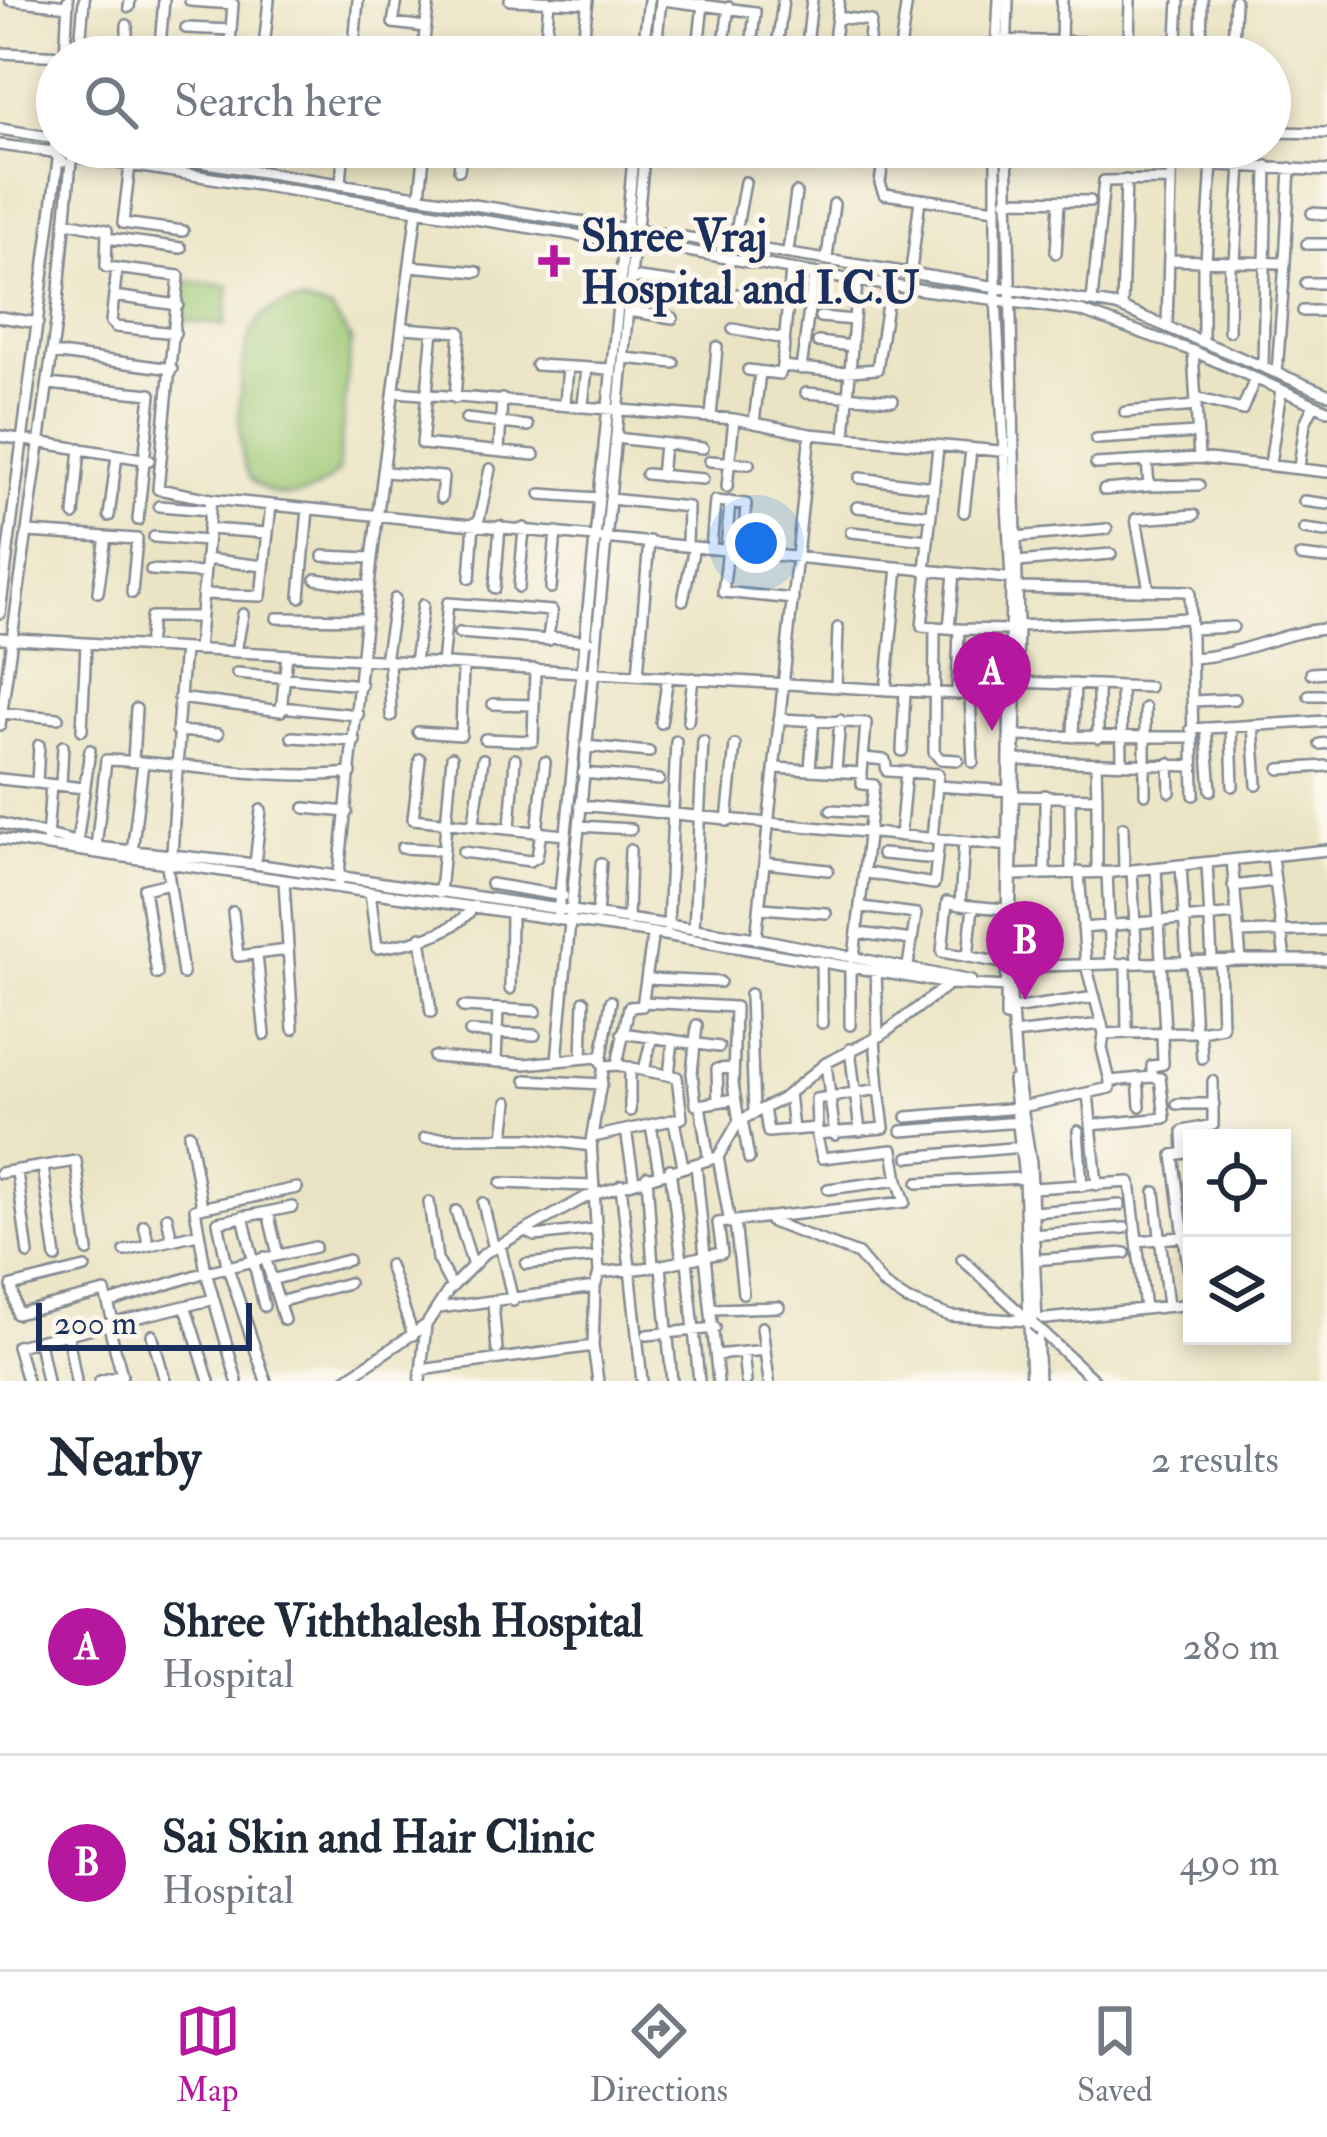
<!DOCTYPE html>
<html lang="en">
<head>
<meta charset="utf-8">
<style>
	body { margin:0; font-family:"IM FELL Double Pica",serif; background:#f2f2f3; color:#1f2937 }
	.controls { position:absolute; right:36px; bottom:36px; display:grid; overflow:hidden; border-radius:0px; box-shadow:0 6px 18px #0003 }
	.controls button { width:108px; height:108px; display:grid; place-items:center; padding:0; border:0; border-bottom:3px solid #e0e1e3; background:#fff; color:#1f2937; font:60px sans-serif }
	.scale { position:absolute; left:36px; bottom:30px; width:216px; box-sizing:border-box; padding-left:12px; border:6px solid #1b2f5e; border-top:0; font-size:33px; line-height:42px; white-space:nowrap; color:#1b2f5e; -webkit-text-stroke:9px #fbf7ec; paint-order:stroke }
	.you { position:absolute; left:756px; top:543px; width:42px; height:42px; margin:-30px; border:9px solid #fff; border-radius:50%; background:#1a73e8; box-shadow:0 0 0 18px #1a73e833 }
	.badge { display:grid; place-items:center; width:78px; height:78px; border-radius:50%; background:#b5179e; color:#fff; font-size:39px; font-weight:700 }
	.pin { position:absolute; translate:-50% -99px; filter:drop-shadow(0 3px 6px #0008) }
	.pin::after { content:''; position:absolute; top:63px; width:42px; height:36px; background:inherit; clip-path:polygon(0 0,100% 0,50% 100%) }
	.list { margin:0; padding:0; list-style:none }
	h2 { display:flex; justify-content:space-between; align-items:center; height:156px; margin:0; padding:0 48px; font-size:51px }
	h2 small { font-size:39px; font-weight:400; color:#747a83 }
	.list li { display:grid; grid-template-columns:78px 1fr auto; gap:36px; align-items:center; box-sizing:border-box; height:216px; padding:0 48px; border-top:3px solid #e0e1e3 }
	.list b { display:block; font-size:45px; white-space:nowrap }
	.list p { margin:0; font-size:39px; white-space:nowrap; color:#747a83 }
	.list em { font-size:39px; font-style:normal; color:#747a83 }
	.icon { flex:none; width:66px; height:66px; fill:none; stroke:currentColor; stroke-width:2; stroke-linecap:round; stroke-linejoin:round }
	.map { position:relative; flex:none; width:1327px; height:1381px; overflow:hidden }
	.search { position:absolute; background:#fff; box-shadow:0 6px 18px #0003; left:36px; right:36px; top:36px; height:132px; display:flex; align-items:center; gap:30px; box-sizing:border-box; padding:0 42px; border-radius:66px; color:#747a83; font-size:45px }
	.sheet { height:588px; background:#fff }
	nav { display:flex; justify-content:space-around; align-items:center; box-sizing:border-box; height:168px; border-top:3px solid #e0e1e3; background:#fff; font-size:33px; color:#747a83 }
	nav a { display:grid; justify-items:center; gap:6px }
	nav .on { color:#b5179e }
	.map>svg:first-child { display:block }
	.green { fill:#9cc773; stroke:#5c7b68; stroke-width:3 }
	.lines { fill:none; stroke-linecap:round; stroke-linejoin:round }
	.minor-casing { stroke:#838a91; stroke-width:14 }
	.minor { stroke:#fff; stroke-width:9 }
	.minor-bridge-casing { stroke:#838a91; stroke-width:14; stroke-linecap:butt }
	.minor-bridge { stroke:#fff; stroke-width:9 }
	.poi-dot { fill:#b5179e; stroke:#fbf7ec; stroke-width:4.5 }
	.labels { text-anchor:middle; stroke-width:10; stroke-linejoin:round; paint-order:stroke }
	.poi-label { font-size:45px; font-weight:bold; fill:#1b2f5e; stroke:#fbf7ec; text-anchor:start }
</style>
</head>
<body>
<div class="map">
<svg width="1327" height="1381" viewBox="0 0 1327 1381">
	<rect width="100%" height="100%" fill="#fbf7ec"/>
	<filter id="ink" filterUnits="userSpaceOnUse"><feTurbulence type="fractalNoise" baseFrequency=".00833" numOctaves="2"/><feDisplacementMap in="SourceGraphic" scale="24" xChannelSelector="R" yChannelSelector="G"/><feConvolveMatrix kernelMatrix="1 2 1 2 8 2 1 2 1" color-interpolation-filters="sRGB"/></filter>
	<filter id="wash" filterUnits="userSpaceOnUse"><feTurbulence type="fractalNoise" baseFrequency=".004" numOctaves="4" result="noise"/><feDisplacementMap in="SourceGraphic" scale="48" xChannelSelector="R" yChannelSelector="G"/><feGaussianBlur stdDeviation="2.7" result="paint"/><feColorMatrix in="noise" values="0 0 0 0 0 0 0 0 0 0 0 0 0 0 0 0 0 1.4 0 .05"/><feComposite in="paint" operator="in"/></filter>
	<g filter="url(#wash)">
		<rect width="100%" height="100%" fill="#ebe4c4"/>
		<!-- green -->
		<path class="green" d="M 186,281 L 229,286 L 225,325 L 182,321 Z
			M 301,302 L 332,310 L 351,340 L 338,471 C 314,499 280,505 251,480 C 233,455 238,356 253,329 C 263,310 281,303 301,302 Z"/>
	</g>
	<g filter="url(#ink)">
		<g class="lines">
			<defs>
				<path id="minor" d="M 10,0 L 68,6
					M 397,0 L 393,23 L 425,27
					M 510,0 L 587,3
					M 663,0 L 755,12 L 751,48 L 829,57
					M 190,1 L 233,4 L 229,57
					M 129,7 L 130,0
					M 837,17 L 871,21 L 868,50
					M 186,28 L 231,30
					M 546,39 L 549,1
					M 996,40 L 1233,45 L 1235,0
					M 583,41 L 643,48
					M 1061,42 L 1062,0
					M 807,45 L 812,0
					M 1201,46 L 1202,0
					M 1129,47 L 1130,0
					M 777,48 L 783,0
					M 0,53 L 65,56
					M 181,53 L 230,55
					M 353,54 L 396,57
					M 79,55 L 127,51 L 127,25
					M 65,57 L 68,0
					M 79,57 L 84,0
					M 159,57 L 164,0
					M 263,57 L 269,0
					M 353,57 L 358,0
					M 422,57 L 429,0
					M 581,57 L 588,0
					M 642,57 L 649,0
					M 655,57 L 661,0
					M 697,57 L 703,4
					M 722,57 L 729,7
					M 832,57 L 839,0
					M 899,57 L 907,0
					M 996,57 L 999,0
					M 1006,57 L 1008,0
					M 1176,57 L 1179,0
					M 0,129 L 56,138
					M 1270,132 L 1327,133
					M 57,138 L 53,152 L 63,162
					M 0,145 L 53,152
					M 103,147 L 621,228
					M 885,147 L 880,183 L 884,194 L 996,209
					M 996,147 L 996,298 L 1011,579 L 1006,1017
					M 1007,147 L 1018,626 L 1009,967 L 1016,1069 L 1031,1163 L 1039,1381
					M 1007,153 L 1327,171
					M 78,157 L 621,242
					M 130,165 L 123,223 L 183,231
					M 459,170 L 462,147
					M 341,183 L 344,147
					M 420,195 L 425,147
					M 1006,200 L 1090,201
					M 1312,213 L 1327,214
					M 67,222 L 107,230 L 106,267 L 179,276 L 158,489 L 211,499
					M 627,224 L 634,147
					M 637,227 L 645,147
					M 639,230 L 1117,306 L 1327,394
					M 107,238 L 181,248
					M 637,242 L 857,281 L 1080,311 L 1193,351 L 1327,410
					M 734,243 L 745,182
					M 1307,244 L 1327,244
					M 788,251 L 796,193
					M 1056,253 L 1059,201
					M 827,258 L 834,204
					M 1169,260 L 1235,262 L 1241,164
					M 1203,261 L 1203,340
					M 1206,261 L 1212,162
					M 1235,262 L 1285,263 L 1277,373
					M 1285,263 L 1290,168
					M 410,266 L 477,272
					M 117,268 L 111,322 L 116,327 L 175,333
					M 791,270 L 782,366 L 838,372 L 877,369 L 890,285
					M 911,271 L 920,199
					M 631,277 L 676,283
					M 1306,283 L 1327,283
					M 737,294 L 787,305
					M 114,296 L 178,305
					M 1092,301 L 1104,181 L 1170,180
					M 1122,308 L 1126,180
					M 628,311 L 673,318
					M 1303,311 L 1327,311
					M 0,317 L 38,323
					M 820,317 L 854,320
					M 1167,326 L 1172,147
					M 403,328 L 460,332 L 455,398
					M 733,329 L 784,339
					M 433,330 L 422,444 L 534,455
					M 1229,331 L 1230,262
					M 818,342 L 852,346
					M 1193,351 L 1199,458
					M 52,353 L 172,369
					M 624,358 L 674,363
					M 536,365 L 609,369
					M 1263,366 L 1267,166
					M 801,369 L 814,273
					M 748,370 L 780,374 L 782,366
					M 48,384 L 151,394 L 138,520
					M 396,392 L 734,419 L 810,434 L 1011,452
					M 806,393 L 893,400
					M 1196,398 L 1242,410 L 1255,379
					M 565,403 L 568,367
					M 583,405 L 587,368
					M 1125,412 L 1196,406
					M 711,417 L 717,347
					M 466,419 L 528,426
					M 754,423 L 760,372
					M 0,436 L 149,460
					M 845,437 L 857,281
					M 616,438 L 703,448
					M 1096,439 L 1197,433
					M 499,451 L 502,399
					M 710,461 L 749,464
					M 1096,464 L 1199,458 L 1327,472
					M 1270,464 L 1281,390
					M 1299,467 L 1305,423 L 1314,405
					M 386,472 L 443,477 L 441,498
					M 646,474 L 703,479
					M 661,476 L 664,444
					M 860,478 L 934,487
					M 1149,486 L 1199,485
					M 727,487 L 734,419
					M 1104,490 L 1149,486 L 1147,461
					M 541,494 L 598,498
					M 610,499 L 688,507 L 687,545
					M 1304,501 L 1327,504
					M 159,506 L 210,510
					M 857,507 L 931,515
					M 964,512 L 971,450
					M 74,515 L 80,448
					M 109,516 L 117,455
					M 478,524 L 490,469
					M 208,529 L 268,533
					M 1304,529 L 1327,532
					M 28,532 L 137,539 L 132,593
					M 851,532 L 928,540
					M 154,537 L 207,541
					M 1015,537 L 1107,529
					M 711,548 L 715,501 L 746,504 L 743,551
					M 726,549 L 730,502
					M 728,549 L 723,592 L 793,599
					M 323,556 L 372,558
					M 1300,556 L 1327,559
					M 205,559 L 264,566
					M 1017,562 L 1111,554
					M 151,570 L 204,573
					M 925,570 L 938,447
					M 928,570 L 922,626 L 959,629 L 957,694
					M 470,578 L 474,523
					M 316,579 L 369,587
					M 519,587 L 524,528
					M 495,588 L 500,526
					M 551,588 L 556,532
					M 1017,588 L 1190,591 L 1194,795
					M 1149,590 L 1136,519 L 1194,515
					M 98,592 L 106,537
					M 202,594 L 261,596 L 271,505
					M 300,597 L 308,509
					M 683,600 L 694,547
					M 0,613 L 58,160
					M 277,618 L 366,619
					M 1018,626 L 1189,618
					M 935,627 L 934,752 L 940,759 L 958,760
					M 949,628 L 954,573
					M 959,629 L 1009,630
					M 1190,629 L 1233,627
					M 459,633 L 549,640
					M 0,638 L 1009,697
					M 148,647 L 151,617 L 200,617
					M 184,649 L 177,731 L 218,734
					M 198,650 L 211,499 L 1016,579
					M 236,652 L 243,614
					M 1192,658 C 1245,655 1281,631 1327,629
					M 385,660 L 395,599
					M 389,660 L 391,716
					M 415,662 L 423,605
					M 442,664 L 448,603 L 552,611 L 548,637 L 588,641
					M 237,673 L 361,685
					M 1311,673 L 1327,672
					M 638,675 L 649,541
					M 1016,682 L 1149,687
					M 1121,686 L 1122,763
					M 836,687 L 838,628
					M 886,690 L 898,567
					M 970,695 L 973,762
					M 974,695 L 975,655
					M 1309,695 L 1327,695
					M 179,698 L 281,711 L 287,655
					M 1193,701 L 1235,699
					M 493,704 L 534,705
					M 281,707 L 358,715
					M 1145,708 L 1145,794
					M 1,713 L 58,718
					M 688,721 L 693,678
					M 661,723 L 668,676
					M 0,725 L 56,323 L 71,162
					M 1253,725 L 1257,785
					M 1231,727 L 1233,786
					M 1206,728 L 1211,790
					M 1191,729 L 1327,721
					M 82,730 L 86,644
					M 418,732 L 461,735 L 463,665
					M 1015,736 L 1191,737
					M 292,737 L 355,741
					M 1073,737 L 1075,684
					M 1098,738 L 1098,685
					M 485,739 L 533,741 L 535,669
					M 1320,744 L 1327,743
					M 585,746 L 649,752
					M 902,751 L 905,691
					M 863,758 L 885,760 L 887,771 L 938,774 L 932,839
					M 420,759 L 413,819 L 564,835
					M 1016,760 L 1192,766
					M 133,761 L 136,709
					M 1096,763 L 1097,798
					M 1169,763 L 1170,792
					M 775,768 L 862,773 L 866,723 L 779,719
					M 810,769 L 814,719
					M 1280,769 L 1327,766
					M 836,771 L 840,720
					M 583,773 L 659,780
					M 0,779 L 84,788
					M 37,783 L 39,745
					M 61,785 L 63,746
					M 937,786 L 1010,791
					M 1045,795 L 1045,874
					M 1016,796 L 1097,798 L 1097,872
					M 1070,797 L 1071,873
					M 580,805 L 1011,846
					M 305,808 L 347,812
					M 831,810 L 871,812
					M 727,821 L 735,745
					M 474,822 L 483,759
					M 0,823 L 96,847 L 255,864 L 756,938 L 971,981
					M 579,826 L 631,829
					M 510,827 L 515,759
					M 1123,827 L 1124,871
					M 537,832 L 545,762
					M 900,836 L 906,772
					M 47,838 L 51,785
					M 0,839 L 653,933 L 950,984 L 1009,987
					M 964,842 L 960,905 L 1004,909
					M 77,843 L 90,750
					M 96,847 L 106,760 C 186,763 272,781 351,773
					M 402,848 L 443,850
					M 132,852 L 143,763
					M 463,852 L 530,861 L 537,857 L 541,832
					M 882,854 L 937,859
					M 172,855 L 179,737
					M 1272,857 L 1285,960
					M 1232,860 L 1241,960 L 1327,960
					M 765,863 L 828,870
					M 1207,863 L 1212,961
					M 255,864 L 261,810
					M 167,865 L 183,974
					M 1181,865 L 1187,962
					M 1156,868 L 1165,1032
					M 1132,870 L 1137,963
					M 1079,872 L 1086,965 L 1102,1024
					M 1107,872 L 1111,964
					M 867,873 L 934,884 L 939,840
					M 1012,875 L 1113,872 L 1327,850
					M 284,881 L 293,1029
					M 338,883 L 372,558 L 417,210
					M 491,884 L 563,896
					M 1233,886 L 1275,881
					M 370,892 L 377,948 C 410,944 454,935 474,906
					M 440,893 L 452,757
					M 960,905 L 947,902 L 942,952 L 1003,963
					M 862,907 L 916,914 L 908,966
					M 761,908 L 826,913
					M 233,912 L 238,956 L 288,950
					M 558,914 L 624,244
					M 597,916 L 601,863
					M 628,920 L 630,850
					M 668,927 L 676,741
					M 1083,928 L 1236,914
					M 694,930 L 703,741
					M 859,933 L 912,940
					M 1238,933 L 1327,930
					M 421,937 L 431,1012
					M 756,939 L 810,434
					M 257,955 L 265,1035
					M 854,957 L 874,785 L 862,784 L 862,773
					M 968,957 L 973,906
					M 821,961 L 822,1023
					M 1126,963 L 1127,1033 L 1195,1032 L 1191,962
					M 1009,967 L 1241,960
					M 876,970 L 878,1037
					M 157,974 L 144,889 L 169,883
					M 646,979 L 720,982
					M 510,989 L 511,912
					M 750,994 L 754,1113
					M 643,1002 L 735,1007 L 733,1084 L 739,1121
					M 463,1007 L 536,1011
					M 1012,1009 L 1095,997
					M 850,1025 L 850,966
					M 1200,1031 L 1202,1058
					M 470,1032 L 535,1035
					M 1195,1032 L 1222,1027 L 1220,961
					M 622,1033 L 719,1047
					M 1013,1034 L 1102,1024 L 1104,1034 L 1127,1033
					M 1104,1034 L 1102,1048 L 1110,1081
					M 850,1049 L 860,1131
					M 434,1057 L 525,1064 L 597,1057 L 604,1066
					M 582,1058 L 584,1001
					M 557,1060 L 634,245
					M 496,1062 L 498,1009
					M 601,1062 L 611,1001
					M 826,1063 L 830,1097 L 879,1089 L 875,1038
					M 630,1067 L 630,1111
					M 644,1070 L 652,1037
					M 669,1075 L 673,1040
					M 1138,1078 L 1140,1106
					M 526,1080 L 602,1084
					M 1013,1081 L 1024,1178 L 1031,1381
					M 789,1093 L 793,1130
					M 1088,1093 L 1097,1185
					M 718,1102 L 717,1069 L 733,1068
					M 1177,1104 L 1214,1104
					M 696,1105 L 692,1073 L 697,1025
					M 698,1105 L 735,1099
					M 700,1105 L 709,1160
					M 1026,1106 L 1110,1088 L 1110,1081 L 1152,1077 L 1152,1066 L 1163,1064 L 1162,1032
					M 764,1108 L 768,1132 L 817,1128 L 816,1099 L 830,1097 L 835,1135
					M 907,1117 L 1019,1108
					M 742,1119 L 749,1159
					M 674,1121 L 683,1166
					M 651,1125 L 659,1172
					M 1091,1125 L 1165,1118 L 1160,1078 L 1152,1077
					M 626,1130 L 634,1181
					M 902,1131 L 1020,1122
					M 1078,1131 L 1082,1186
					M 189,1134 L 202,1207
					M 817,1134 L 884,1128 L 879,1089
					M 504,1137 L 508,1102
					M 593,1137 L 682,1118 L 677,1077 L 617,1065
					M 817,1137 L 822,1158 L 893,1150 L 898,1180 L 828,1189
					M 425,1138 L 531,1138 L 591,1146
					M 1184,1152 L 1183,1131 L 1213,1125 L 1213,1081
					M 1192,1152 L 1173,1155 L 1192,1296
					M 718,1157 L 730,1223
					M 909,1157 L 1022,1147
					M 43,1167 L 56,1258
					M 670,1169 L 682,1261
					M 17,1172 L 28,1254
					M 0,1173 L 76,1161 L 88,1251
					M 501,1183 L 592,1186
					M 918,1183 L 1024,1178
					M 621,1185 L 642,1381
					M 1032,1188 L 1130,1182 L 1145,1309
					M 1155,1192 L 1168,1306
					M 429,1202 L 437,1259 L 452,1287
					M 483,1203 L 494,1249
					M 456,1211 L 473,1266
					M 268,1212 L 278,1255
					M 1033,1212 L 1120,1205
					M 243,1216 L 264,1306
					M 167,1217 L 172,1240
					M 735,1222 L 743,1293
					M 771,1222 L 858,1254 L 884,1285 L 907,1300 L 950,1316 L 1030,1321
					M 144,1225 L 149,1245
					M 525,1231 L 535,1236 L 595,1229
					M 1032,1235 L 1125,1228
					M 1137,1241 L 1192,1236
					M 500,1245 L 513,1301
					M 125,1251 L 197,1234
					M 265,1257 L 284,1320
					M 962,1259 L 1029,1321
					M 687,1260 L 699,1381
					M 1032,1260 L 1125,1253
					M 526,1264 L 597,1257
					M 389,1265 L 413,1335
					M 661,1266 L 672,1381
					M 653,1267 L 705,1256 L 696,1164
					M 85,1268 L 12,1286 L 17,1314 L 105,1292 L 114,1325
					M 599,1273 L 653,1267 L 647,1176
					M 271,1280 L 348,1260
					M 111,1302 L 206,1272 L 195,1209 L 297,1188
					M 279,1302 L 348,1283
					M 493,1303 L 497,1350
					M 186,1308 L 209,1381
					M 439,1308 L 595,1287 L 599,1273 L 591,1141 L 604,1066 L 617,1065 L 629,1007 L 642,1006 L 653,933
					M 714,1309 L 779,1307
					M 1037,1320 L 1192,1304
					M 762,1327 L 769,1381
					M 1041,1331 L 1095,1381
					M 152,1335 L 165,1381
					M 647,1335 L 715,1328
					M 68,1336 L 76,1381
					M 39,1342 L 47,1381
					M 593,1346 L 595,1287
					M 743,1352 L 746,1381
					M 716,1355 L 765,1350
					M 421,1370 L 593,1346 L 598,1381
					M 27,1381 L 17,1346 L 210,1300
					M 100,1381 L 122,1375 L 109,1326
					M 237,1381 L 206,1272 L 315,1247
					M 266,1381 L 227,1265 L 218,1222 L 292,1207
					M 343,1381 L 426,1325 L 448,1291 L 485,1253 L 586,1197 L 718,1157 L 739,1121 L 782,1099 L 826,1063 L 882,1035 L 949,984
					M 420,1381 L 426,1325
					M 718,1381 L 705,1256 L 722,1253 L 718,1223 L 905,1202 L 898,1180"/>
			</defs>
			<!-- minor casing -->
			<use href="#minor" class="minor-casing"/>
			<!-- minor -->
			<use href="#minor" class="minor"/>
			<defs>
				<path id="minor-bridge" d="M 1033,1324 L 1041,1331"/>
			</defs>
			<!-- minor-bridge casing -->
			<use href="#minor-bridge" class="minor-bridge-casing"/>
			<!-- minor-bridge -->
			<use href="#minor-bridge" class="minor-bridge"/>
		</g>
	</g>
	<!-- markers -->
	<path class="poi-dot" d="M548 243h12v12h12v12h-12v12h-12v-12h-12v-12h12z"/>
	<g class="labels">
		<!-- poi labels -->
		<g class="poi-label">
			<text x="581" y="251">Shree Vraj<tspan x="581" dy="52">Hospital and I.C.U</tspan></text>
		</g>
	</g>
</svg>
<div class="controls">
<button><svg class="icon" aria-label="locate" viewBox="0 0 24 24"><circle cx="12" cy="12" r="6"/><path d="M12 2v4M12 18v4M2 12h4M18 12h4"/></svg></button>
<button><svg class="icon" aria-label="layers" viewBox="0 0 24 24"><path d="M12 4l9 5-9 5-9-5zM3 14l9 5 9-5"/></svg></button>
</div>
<div class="scale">200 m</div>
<div class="you"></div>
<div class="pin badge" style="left:992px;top:731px">A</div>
<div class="pin badge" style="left:1025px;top:1000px">B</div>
<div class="search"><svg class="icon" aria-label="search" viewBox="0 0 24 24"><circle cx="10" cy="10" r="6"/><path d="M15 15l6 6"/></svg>Search here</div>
</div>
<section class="sheet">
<h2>Nearby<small>2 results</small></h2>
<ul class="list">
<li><span class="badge">A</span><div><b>Shree Viththalesh Hospital</b><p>Hospital</p></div><em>280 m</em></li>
<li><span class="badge">B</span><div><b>Sai Skin and Hair Clinic</b><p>Hospital</p></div><em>490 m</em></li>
</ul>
</section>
<nav>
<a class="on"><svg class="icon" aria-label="map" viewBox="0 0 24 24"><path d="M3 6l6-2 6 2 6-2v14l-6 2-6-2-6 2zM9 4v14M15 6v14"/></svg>Map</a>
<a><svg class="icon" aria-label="directions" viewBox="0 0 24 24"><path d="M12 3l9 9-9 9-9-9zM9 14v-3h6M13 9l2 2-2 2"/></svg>Directions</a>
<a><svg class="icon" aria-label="saved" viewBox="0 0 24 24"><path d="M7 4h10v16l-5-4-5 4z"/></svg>Saved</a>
</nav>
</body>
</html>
